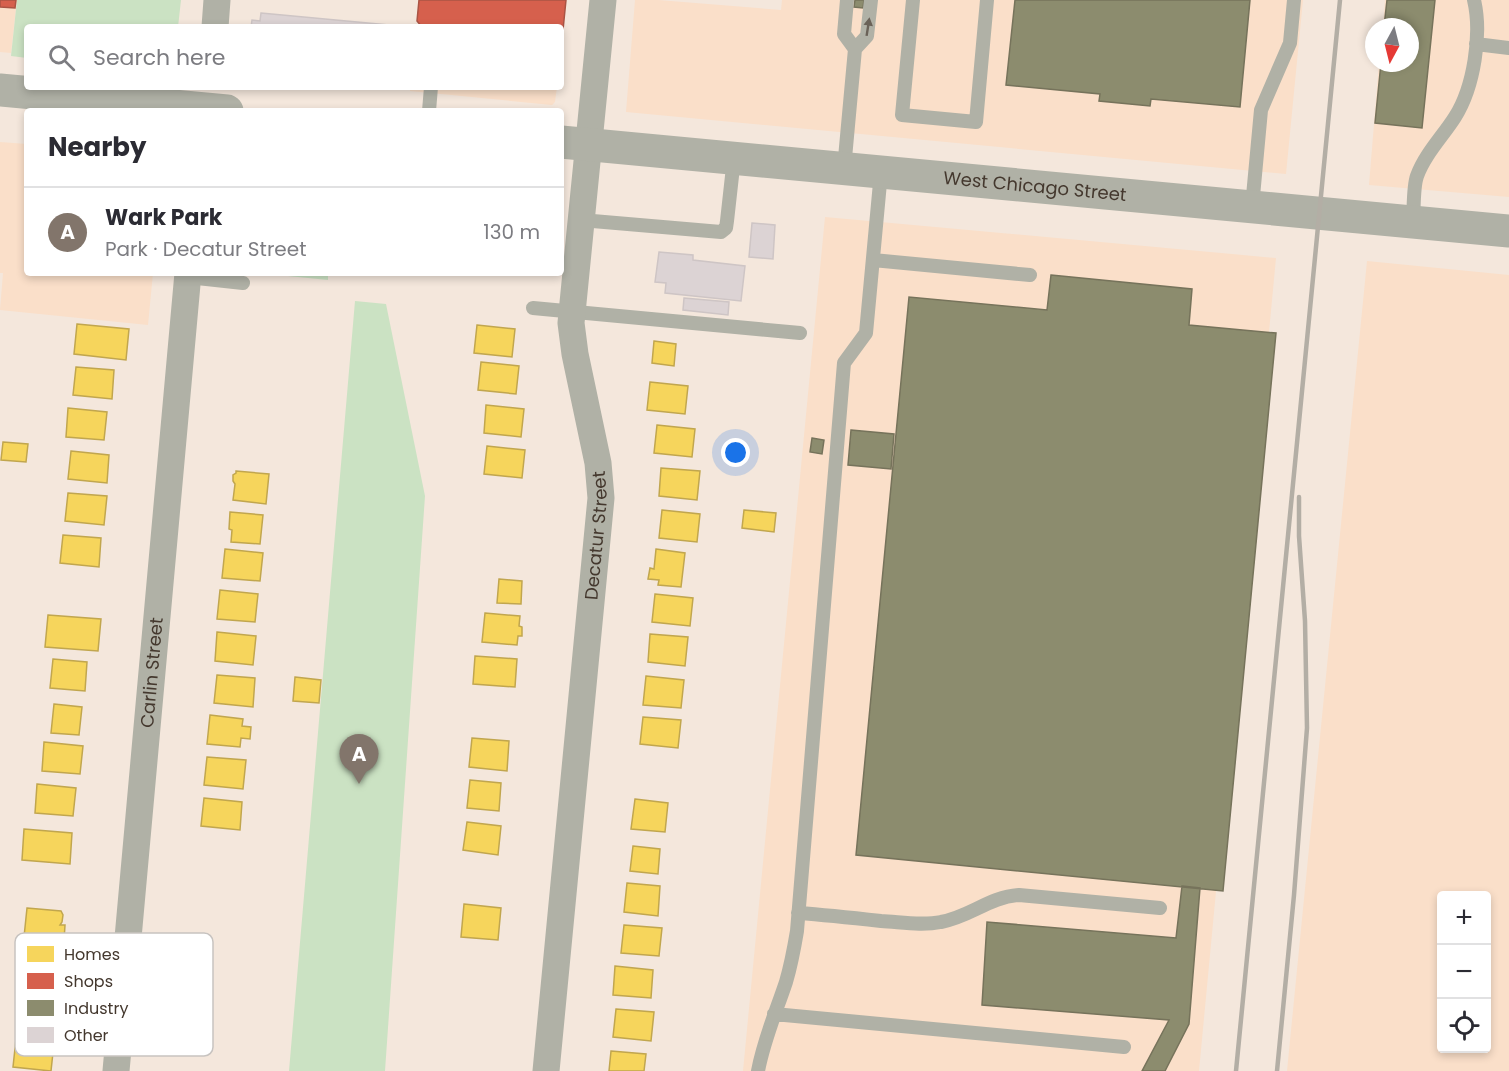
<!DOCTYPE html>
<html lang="en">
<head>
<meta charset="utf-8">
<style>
	body { margin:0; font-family:Poppins,sans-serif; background:#f7f7f7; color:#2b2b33 }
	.controls { position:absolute; right:18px; bottom:18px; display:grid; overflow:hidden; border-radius:6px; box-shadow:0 3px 9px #0003 }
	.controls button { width:54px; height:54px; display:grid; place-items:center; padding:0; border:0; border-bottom:2px solid #e1e1e2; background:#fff; color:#2b2b33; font:30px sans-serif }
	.compass { position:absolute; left:1365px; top:18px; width:54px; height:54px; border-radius:50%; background:#fff; box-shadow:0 3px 9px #0003; rotate:187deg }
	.you { position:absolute; left:736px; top:453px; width:21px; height:21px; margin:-15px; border:4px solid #fff; border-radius:50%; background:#1a73e8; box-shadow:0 0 0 9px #1a73e833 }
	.badge { display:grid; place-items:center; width:39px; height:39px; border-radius:50%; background:#82756b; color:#fff; font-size:20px; font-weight:700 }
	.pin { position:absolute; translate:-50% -50px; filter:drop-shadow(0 2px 3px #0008) }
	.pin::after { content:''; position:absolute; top:32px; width:21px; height:18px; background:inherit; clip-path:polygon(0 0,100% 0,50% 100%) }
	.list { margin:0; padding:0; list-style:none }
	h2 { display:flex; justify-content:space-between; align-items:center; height:78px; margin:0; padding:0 24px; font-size:26px }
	h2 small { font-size:20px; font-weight:400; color:#7c7c81 }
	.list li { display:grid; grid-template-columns:39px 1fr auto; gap:18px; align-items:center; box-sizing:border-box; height:90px; padding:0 24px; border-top:2px solid #e1e1e2 }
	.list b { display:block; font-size:22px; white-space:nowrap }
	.list p { margin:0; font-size:20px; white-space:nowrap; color:#7c7c81 }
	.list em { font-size:20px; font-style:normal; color:#7c7c81 }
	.icon { flex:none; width:33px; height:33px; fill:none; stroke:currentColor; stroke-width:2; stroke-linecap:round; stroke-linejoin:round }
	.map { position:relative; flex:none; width:1509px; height:1071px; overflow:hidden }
	.search { position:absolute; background:#fff; box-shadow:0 3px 9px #0003; left:24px; top:24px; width:540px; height:66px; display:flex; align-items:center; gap:15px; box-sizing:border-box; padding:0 21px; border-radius:6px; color:#7c7c81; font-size:22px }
	.panel { position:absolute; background:#fff; box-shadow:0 3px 9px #0003; left:24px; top:108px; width:540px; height:168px; border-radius:6px }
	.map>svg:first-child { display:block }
	.built { fill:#fadfc9; fill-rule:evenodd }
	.green { fill:#cbe2c3 }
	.homes { fill:#f6d55c; stroke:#c1a64e; stroke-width:1.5 }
	.shops { fill:#d6604d; stroke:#aa5444; stroke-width:1.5 }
	.industry { fill:#8c8c6e; stroke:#76735b; stroke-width:1.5 }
	.building { fill:#dcd3d4; stroke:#cec5c5; stroke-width:1.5 }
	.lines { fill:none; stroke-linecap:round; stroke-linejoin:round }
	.service { stroke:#b0b1a6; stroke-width:14 }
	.minor { stroke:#b0b1a6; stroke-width:27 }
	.tertiary { stroke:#b0b1a6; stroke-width:33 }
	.rail { stroke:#b3aea5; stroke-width:4.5 }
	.oneway { fill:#6a6258 }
	.labels { text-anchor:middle; stroke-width:6; stroke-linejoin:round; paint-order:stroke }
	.street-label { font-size:18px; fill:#44382e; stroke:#fff }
	.key { fill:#fff; stroke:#c7c3c0; stroke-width:1.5 }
	.key-label { font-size:16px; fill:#44382e }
</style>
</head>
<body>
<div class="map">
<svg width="1509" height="1071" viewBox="0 0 1509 1071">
	<rect width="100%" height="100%" fill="#f4e7dc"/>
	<!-- built -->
	<path class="built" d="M 0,0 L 17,0 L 11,53 L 0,52 Z
		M 635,0 L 658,0 L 781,10 L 782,0 L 1303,0 L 1286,174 L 626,112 Z
		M 1385,0 L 1509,0 L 1509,197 L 1369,185 L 1379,63 L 1410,63 L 1410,27 L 1383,27 Z
		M 410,87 L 557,87 L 555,102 L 552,105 L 410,91 Z
		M 0,142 L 27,144 L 27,273 L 153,273 L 148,325 L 0,310 L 3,273 L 0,273 Z
		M 825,217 L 1276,258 L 1199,1071 L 743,1071 Z
		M 1367,261 L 1509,275 L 1509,1071 L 1287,1071 ZM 1442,896 L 1486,896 L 1486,1048 L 1442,1048 Z"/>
	<!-- green -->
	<path class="green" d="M 17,0 L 181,0 L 178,27 L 27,27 L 27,58 L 11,56 Z
		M 258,273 L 328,273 L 328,280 Z
		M 355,301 L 386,304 L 425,496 L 385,1071 L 289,1071 Z"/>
	<!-- homes -->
	<path class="homes" d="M 77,324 L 129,329 L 126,360 L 74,354 Z
		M 477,325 L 515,329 L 512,357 L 474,353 Z
		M 654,341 L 676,344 L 674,366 L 652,363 Z
		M 481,362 L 519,366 L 516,394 L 478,390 Z
		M 76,367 L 114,370 L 112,399 L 73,395 Z
		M 650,382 L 688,386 L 685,414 L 647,410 Z
		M 486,405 L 524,409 L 521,437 L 484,433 Z
		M 68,408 L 107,412 L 104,440 L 66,437 Z
		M 657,425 L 695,429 L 692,457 L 654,453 Z
		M 3,442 L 28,444 L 26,462 L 1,460 Z
		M 487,446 L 525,450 L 522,478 L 484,474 Z
		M 71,451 L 109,455 L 107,483 L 68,479 Z
		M 661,468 L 700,471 L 697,500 L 659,496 Z
		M 236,471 L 269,474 L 266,504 L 233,500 L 235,484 L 233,481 L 233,475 L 236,473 Z
		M 68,493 L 107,496 L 104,525 L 65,521 Z
		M 662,510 L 700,514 L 697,542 L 659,538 Z
		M 744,510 L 776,513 L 774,532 L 742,528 Z
		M 230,512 L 263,515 L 260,544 L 231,542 L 232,530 L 229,529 Z
		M 63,535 L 101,538 L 99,567 L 60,563 Z
		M 225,549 L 263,553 L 260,581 L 222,578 Z
		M 656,549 L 685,553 L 681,587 L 658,585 L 659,580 L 648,579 L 650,568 L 654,569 Z
		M 499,579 L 522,581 L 521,604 L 497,603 Z
		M 220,590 L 258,594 L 255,622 L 217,619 Z
		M 655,594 L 693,598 L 690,626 L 652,622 Z
		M 485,613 L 520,616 L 519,626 L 522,627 L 522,636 L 518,636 L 517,645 L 482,642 Z
		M 48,615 L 101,619 L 98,651 L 45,647 Z
		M 217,632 L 256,636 L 253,665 L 215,661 Z
		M 650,634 L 688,637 L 685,666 L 648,662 Z
		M 475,656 L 517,659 L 515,687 L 473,684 Z
		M 53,659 L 87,662 L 85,691 L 50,688 Z
		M 217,675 L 255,678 L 253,707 L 214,703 Z
		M 646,676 L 684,680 L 681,708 L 643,705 Z
		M 295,677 L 321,680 L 319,703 L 293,701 Z
		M 54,704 L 82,707 L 79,735 L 51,733 Z
		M 210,715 L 243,719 L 242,726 L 251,727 L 250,739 L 241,738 L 240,747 L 207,744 Z
		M 643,717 L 681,720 L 678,748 L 640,744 Z
		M 472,738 L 509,741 L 507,771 L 469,767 Z
		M 44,742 L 83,746 L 80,774 L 42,771 Z
		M 207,757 L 246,760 L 243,789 L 204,785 Z
		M 470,780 L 501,783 L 499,811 L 467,808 Z
		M 37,784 L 76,788 L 73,816 L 35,813 Z
		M 204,798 L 242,802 L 240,830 L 201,826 Z
		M 635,799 L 668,803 L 665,832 L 631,829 Z
		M 467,822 L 501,826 L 498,855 L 463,850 Z
		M 24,829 L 72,833 L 70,864 L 22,860 Z
		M 633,846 L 660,849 L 658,874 L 630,871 Z
		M 627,883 L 660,886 L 658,916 L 624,912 Z
		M 464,904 L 501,908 L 498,940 L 461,937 Z
		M 27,908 L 61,911 L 63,915 L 62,922 L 60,925 L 65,925 L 64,941 L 24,937 Z
		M 624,925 L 662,928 L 659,956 L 621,953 Z
		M 615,966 L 653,970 L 651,998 L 613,995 Z
		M 616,1009 L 654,1012 L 651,1041 L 613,1037 Z
		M 16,1039 L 54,1043 L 51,1071 L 13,1067 Z
		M 611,1051 L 646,1054 L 644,1071 L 609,1071 Z"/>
	<!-- shops -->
	<path class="shops" d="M 0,0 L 16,0 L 15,8 L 0,7 Z
		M 419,0 L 566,0 L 561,50 L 561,27 L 422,27 L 417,21 Z"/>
	<!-- industry -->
	<path class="industry" d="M 855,0 L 864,0 L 863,8 L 854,7 Z
		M 1015,0 L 1250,0 L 1240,107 L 1151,99 L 1150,106 L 1099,101 L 1100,94 L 1006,85 Z
		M 1387,0 L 1435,0 L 1422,128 L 1375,123 L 1381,63 L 1410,63 L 1410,27 L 1384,27 Z
		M 1051,275 L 1192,289 L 1189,325 L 1276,333 L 1223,891 L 856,855 L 909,297 L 1047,310 Z
		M 851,430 L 894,434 L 891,469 L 848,465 Z
		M 812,438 L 824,440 L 822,454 L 810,452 Z
		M 1182,886 L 1200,888 L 1189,1024 L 1165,1071 L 1142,1071 L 1169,1020 L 982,1005 L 987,922 L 1176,938 Z"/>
	<!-- building -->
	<path class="building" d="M 261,13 L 400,26 L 251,27 L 252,20 L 260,21 Z
		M 752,223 L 775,225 L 773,259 L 749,257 Z
		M 659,252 L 693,255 L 693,260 L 745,266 L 741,301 L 665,293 L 666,283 L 655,282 Z
		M 684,298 L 729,302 L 728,315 L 683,310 Z"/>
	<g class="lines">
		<!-- service -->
		<path class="service" d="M 847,0 L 844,34 L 855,49
			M 913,0 L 902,115 L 976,122 L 987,0
			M 1476,44 L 1509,48
			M 429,111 L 431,87
			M 844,169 L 855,49 L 867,36 L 871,0
			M 1252,207 L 1261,110 L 1290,43 L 1294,0
			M 581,220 L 721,232 L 726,228 L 727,221 L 734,158
			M 1413,222 C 1414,209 1413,187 1417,176 C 1425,154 1443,136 1455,117 C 1474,87 1482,34 1474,0
			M 873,260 L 1030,275
			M 188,277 L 243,283
			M 533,308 L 800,333
			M 798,913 C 826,915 854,918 881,921 C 901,922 921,926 941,922 C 970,917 989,897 1019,895 L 1160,908
			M 774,1014 L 1124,1047
			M 758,1071 C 764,1039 776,1012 786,982 C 791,965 794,949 797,931 L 844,363 L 866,333 L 881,172"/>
		<!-- minor -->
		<g class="minor">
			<path d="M 215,27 L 217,0"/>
			<path id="s1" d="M 116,1071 L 188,273"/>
			<path id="s2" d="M 546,1071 L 601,498 L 598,463 L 575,354 L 571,323 L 603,0"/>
		</g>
		<!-- tertiary -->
		<g class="tertiary">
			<path d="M 0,90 L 227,111"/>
			<path id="s3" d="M 561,142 L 1509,231"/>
		</g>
		<!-- rail -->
		<path class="rail" d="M 1236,1071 L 1340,0
			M 1277,1071 L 1294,895 L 1307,728 L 1305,621 L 1299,536 L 1299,497"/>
	</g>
	<!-- one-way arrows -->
	<defs><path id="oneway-solid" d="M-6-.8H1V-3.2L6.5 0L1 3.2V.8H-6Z" transform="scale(1.5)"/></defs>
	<use class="oneway" href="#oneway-solid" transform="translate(868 27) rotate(-81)"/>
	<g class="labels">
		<!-- street labels -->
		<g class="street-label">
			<text dy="6" stroke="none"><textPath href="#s3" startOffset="476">West Chicago Street</textPath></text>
			<text dy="6" stroke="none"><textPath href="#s2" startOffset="538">Decatur Street</textPath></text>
			<text dy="6" stroke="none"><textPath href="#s1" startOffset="400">Carlin Street</textPath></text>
		</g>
	</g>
	<!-- legend -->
	<rect x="15" y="933" width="198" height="123" rx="9" class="key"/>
	<rect x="27" y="946" width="27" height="16" fill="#f6d55c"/>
	<rect x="27" y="973" width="27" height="16" fill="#d6604d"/>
	<rect x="27" y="1000" width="27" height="16" fill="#8c8c6e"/>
	<rect x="27" y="1027" width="27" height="16" fill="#dcd3d4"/>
	<g class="key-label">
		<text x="64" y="960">Homes</text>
		<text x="64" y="987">Shops</text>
		<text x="64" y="1014">Industry</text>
		<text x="64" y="1041">Other</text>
	</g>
</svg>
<div class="controls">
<button>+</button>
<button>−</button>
<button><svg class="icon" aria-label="locate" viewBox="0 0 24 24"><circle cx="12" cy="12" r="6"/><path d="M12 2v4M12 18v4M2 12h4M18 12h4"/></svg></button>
</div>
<svg class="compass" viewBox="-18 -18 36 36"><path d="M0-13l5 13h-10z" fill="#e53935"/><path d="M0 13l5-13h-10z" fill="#7c7c81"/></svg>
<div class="you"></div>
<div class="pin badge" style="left:359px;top:784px">A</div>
<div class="search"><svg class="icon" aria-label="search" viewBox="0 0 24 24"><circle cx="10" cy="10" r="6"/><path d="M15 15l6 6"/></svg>Search here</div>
<section class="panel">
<h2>Nearby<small></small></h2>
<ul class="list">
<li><span class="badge">A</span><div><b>Wark Park</b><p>Park · Decatur Street</p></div><em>130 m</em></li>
</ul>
</section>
</div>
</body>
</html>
